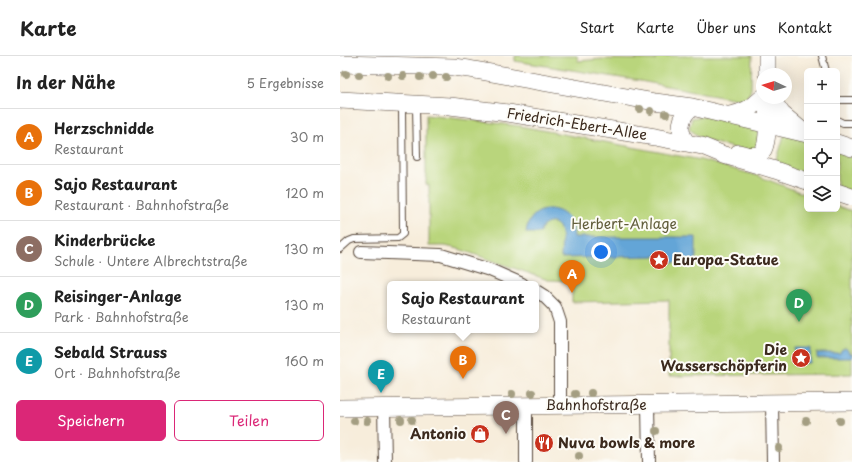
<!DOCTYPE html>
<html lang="de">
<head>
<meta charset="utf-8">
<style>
	body { margin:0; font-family:"Playpen Sans",sans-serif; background:#f2f2f2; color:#222 }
	.controls { position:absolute; right:12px; top:12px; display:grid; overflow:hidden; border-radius:6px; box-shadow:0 4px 16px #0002 }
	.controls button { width:36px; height:36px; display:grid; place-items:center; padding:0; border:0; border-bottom:1px solid #e0e0e0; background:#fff; color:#222; font:20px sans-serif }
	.compass { position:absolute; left:416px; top:12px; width:36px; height:36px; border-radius:50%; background:#fff; box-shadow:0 4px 16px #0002; rotate:274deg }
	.you { position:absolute; left:261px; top:196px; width:14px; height:14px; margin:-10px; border:3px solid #fff; border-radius:50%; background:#1a73e8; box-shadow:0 0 0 6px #1a73e833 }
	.badge { display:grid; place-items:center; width:26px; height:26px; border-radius:50%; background:#db2777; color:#fff; font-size:13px; font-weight:700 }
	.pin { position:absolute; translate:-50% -33px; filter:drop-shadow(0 1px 2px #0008) }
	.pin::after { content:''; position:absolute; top:21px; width:14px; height:12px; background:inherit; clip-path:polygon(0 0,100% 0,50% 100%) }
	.popup { position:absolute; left:47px; top:225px; width:152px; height:52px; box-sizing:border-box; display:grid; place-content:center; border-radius:6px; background:#fff; filter:drop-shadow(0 1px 3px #0005); font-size:13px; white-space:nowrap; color:#767676 }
	.popup b { font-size:15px; color:#222 }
	.popup::after { content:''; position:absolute; left:50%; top:100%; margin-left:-8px; border:8px solid transparent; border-top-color:#fff }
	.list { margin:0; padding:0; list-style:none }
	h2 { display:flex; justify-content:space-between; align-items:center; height:52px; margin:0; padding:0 16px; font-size:17px }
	h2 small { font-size:13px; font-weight:400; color:#767676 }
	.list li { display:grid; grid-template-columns:26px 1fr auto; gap:12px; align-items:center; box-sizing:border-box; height:56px; padding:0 16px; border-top:1px solid #e0e0e0 }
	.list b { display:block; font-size:15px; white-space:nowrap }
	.list p { margin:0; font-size:13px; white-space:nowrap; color:#767676 }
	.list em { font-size:13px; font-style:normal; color:#767676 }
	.actions { display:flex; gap:8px; padding:12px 16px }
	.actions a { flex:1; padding:9px 0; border:1px solid #db2777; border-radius:6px; text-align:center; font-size:14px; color:#db2777 }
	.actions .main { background:#db2777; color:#fff }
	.icon { flex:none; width:22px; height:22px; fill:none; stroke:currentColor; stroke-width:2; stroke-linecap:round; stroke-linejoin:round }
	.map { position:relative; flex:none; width:512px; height:406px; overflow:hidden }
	header { display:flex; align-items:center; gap:24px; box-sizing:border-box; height:56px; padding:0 20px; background:#fff; border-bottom:1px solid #e0e0e0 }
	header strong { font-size:19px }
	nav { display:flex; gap:22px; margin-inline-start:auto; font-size:14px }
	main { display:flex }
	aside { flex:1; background:#fff }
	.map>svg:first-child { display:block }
	.green { fill:#b9d57b; stroke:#7a804c }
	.water { fill:#63a5d7; stroke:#4f687a }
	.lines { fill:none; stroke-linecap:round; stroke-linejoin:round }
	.lane-casing { stroke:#57473a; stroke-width:8 }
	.street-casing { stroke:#57473a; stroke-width:14 }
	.secondary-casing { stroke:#57473a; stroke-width:18 }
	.lane { stroke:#fff; stroke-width:6 }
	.street { stroke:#fff; stroke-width:12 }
	.secondary { stroke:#fff; stroke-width:17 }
	.tree { fill:#a49e82 }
	.labels { text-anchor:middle; stroke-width:4; stroke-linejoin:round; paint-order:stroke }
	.street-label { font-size:14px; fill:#3b2a1e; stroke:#fdfcf7 }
	.park-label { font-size:14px; fill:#615d3a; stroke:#fdfcf7 }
	.poi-label { font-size:14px; font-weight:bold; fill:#3b2a1e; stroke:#fdfcf7; text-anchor:start }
</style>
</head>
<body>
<header>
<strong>Karte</strong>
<nav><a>Start</a><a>Karte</a><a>Über uns</a><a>Kontakt</a></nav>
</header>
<main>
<aside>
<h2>In der Nähe<small>5 Ergebnisse</small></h2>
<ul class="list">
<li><span class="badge" style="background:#e8710a">A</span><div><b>Herzschnidde</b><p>Restaurant</p></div><em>30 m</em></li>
<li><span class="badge" style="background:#e8710a">B</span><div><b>Sajo Restaurant</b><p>Restaurant · Bahnhofstraße</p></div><em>120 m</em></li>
<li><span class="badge" style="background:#8d6e63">C</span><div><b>Kinderbrücke</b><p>Schule · Untere Albrechtstraße</p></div><em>130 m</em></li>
<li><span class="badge" style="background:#2e9e5b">D</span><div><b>Reisinger-Anlage</b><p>Park · Bahnhofstraße</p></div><em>130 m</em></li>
<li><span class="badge" style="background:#0f9aa8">E</span><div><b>Sebald Strauss</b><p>Ort · Bahnhofstraße</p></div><em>160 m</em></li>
</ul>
<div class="actions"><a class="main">Speichern</a><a>Teilen</a></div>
</aside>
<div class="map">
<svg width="512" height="406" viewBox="0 0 512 406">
	<rect width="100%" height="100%" fill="#fdfcf7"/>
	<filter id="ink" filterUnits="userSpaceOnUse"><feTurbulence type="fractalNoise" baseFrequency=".025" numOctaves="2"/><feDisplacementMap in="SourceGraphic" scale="8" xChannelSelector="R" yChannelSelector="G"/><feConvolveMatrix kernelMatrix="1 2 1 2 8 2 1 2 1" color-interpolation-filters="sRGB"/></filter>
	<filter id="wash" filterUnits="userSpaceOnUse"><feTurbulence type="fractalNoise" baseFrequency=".012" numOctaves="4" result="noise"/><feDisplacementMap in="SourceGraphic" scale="16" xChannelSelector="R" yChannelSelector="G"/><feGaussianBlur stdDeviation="0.9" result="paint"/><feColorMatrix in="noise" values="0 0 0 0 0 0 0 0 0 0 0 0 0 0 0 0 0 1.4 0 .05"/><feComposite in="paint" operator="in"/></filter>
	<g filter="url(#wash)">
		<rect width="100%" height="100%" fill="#f7eddb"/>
		<!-- green -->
		<path class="green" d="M 175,0 L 237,0 L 238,5 L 262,3 L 315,4 L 316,0 L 412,0 L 411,33 C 409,41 405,43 397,43 L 300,25 L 175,5 Z
			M 86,59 L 180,70 L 361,104 L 418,120 L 467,139 L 467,153 L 497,153 L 497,150 L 512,155 L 512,318 L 329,320 L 329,244 L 232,246 L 232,225 L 208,224 L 119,193 L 105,190 L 89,190 L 89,129 L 86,129 Z
			M 369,59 L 415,71 L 420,77 L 420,87 L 409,96 L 364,84 L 349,73 L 352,62 Z
			M 445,76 L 467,82 L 467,121 L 435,110 Z
			M 497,93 L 512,98 L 512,136 L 497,131 Z"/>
		<!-- water -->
		<path class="water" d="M 210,153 C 226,154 234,166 234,181 L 356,181 L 356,206 L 320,207 L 320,200 L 221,202 C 221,193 223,181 220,173 C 216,162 201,167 200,177 L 186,177 C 187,163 196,154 210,153 Z
			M 455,292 L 471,292 L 470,307 L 455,307 Z
			M 505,292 L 508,294 L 509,297 L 512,297 L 512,302 L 477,302 L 477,297 L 500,297 L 501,294 Z"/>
	</g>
	<g filter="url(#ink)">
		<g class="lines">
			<defs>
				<path id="lane" d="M 482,0 L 486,15
					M 497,44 L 512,44
					M 76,50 L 77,101
					M 497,64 L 503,67 L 512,67
					M 0,193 L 9,185 L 14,183 L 58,182 L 63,178 L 62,49"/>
				<path id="street" d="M 21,196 L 101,199 L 150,214 L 182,228
					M 196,235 L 204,240 L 215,251 L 220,266 L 220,349
					M 432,347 L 433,406
					M 308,348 L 309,406
					M 186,349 L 186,406
					M 44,350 L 45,406"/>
				<path id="secondary" d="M 427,0 L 427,18
					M 0,8 L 114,11 L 129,13 L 315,46 L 352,51 L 467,78
					M 431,42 L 442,58 L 461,74
					M 0,44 L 110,50 L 168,57 L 315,81 L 362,90 L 384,99 L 435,114 L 467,125
					M 390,59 C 403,57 413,51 422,42
					M 347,87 C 337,75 340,60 352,51
					M 497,87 L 512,92
					M 398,97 C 405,98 413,102 420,98 C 430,91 427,54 427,42
					M 497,136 L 512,141
					M 0,352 L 512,346"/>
			</defs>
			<!-- lane casing -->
			<use href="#lane" class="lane-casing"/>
			<!-- street casing -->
			<use href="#street" class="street-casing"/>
			<!-- secondary casing -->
			<use href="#secondary" class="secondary-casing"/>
			<!-- lane -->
			<use href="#lane" class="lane"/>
			<!-- street -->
			<use href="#street" class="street"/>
			<!-- secondary -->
			<use href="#secondary" class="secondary"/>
		</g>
		<!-- trees -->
		<g class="tree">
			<circle cx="6" cy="18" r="4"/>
			<circle cx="19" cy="19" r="4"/>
			<circle cx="48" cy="20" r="4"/>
			<circle cx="63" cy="20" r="4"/>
			<circle cx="93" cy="20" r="4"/>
			<circle cx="80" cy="21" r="4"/>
			<circle cx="106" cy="21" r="4"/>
			<circle cx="300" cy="53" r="4"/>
			<circle cx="311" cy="55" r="4"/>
			<circle cx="326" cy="58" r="4"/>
			<circle cx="192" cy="337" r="4"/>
			<circle cx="251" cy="337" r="4"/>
			<circle cx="172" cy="338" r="4"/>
			<circle cx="235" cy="338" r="4"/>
			<circle cx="166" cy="363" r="4"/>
			<circle cx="61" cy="364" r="4"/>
			<circle cx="72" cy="364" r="4"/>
			<circle cx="14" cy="365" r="4"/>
			<circle cx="27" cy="365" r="4"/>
			<circle cx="466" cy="365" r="4"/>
			<circle cx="500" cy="365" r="4"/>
			<circle cx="316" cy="375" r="4"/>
			<circle cx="439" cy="392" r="4"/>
			<circle cx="239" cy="400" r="4"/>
		</g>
	</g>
	<!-- icons -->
	<defs>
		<symbol id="sight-disc" viewBox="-11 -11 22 22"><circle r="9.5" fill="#c8321e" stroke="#fdfcf7"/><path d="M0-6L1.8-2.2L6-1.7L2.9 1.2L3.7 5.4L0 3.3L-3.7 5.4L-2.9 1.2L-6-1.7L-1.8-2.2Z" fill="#fff"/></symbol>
		<symbol id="shop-disc" viewBox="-11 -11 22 22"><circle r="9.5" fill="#c8321e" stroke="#fdfcf7"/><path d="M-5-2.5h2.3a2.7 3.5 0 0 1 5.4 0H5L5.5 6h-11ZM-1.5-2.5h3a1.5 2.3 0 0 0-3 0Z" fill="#fff"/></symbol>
		<symbol id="restaurant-disc" viewBox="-11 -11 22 22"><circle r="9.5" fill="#c8321e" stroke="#fdfcf7"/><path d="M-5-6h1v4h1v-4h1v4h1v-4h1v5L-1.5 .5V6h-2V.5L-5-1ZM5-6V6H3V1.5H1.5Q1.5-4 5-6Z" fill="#fff"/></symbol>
	</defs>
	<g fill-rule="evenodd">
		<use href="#sight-disc" x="308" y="193" width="22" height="22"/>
		<use href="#sight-disc" x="450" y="291" width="22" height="22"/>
		<use href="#shop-disc" x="129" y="367" width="22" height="22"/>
		<use href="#restaurant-disc" x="193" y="376" width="22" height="22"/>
	</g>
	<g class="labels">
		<!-- street labels -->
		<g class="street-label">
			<text transform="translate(237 68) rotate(9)" y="5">Friedrich-Ebert-Allee</text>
			<text x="256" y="354">Bahnhofstraße</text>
		</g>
		<!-- park labels -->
		<g class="park-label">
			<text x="284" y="173">Herbert-Anlage</text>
		</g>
		<!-- poi labels -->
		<g class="poi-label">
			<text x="333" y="209">Europa-Statue</text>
			<text x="447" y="299" text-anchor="end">Die<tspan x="447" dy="16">Wasserschöpferin</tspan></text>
			<text x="126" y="383" text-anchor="end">Antonio</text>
			<text x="218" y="392">Nuva bowls &amp; more</text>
		</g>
	</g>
</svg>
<div class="controls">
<button>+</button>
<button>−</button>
<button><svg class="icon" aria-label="locate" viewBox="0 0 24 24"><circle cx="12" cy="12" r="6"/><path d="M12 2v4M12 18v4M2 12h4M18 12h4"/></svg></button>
<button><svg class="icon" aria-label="layers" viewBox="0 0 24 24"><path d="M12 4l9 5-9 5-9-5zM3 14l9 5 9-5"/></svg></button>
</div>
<svg class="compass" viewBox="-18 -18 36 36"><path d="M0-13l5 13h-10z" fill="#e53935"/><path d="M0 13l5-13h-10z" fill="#767676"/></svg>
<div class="you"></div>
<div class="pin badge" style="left:232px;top:237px;background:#e8710a">A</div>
<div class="pin badge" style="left:123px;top:323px;background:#e8710a">B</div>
<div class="popup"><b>Sajo Restaurant</b>Restaurant</div>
<div class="pin badge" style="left:166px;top:378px;background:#8d6e63">C</div>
<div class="pin badge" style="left:459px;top:266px;background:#2e9e5b">D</div>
<div class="pin badge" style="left:41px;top:337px;background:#0f9aa8">E</div>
</div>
</main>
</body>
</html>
